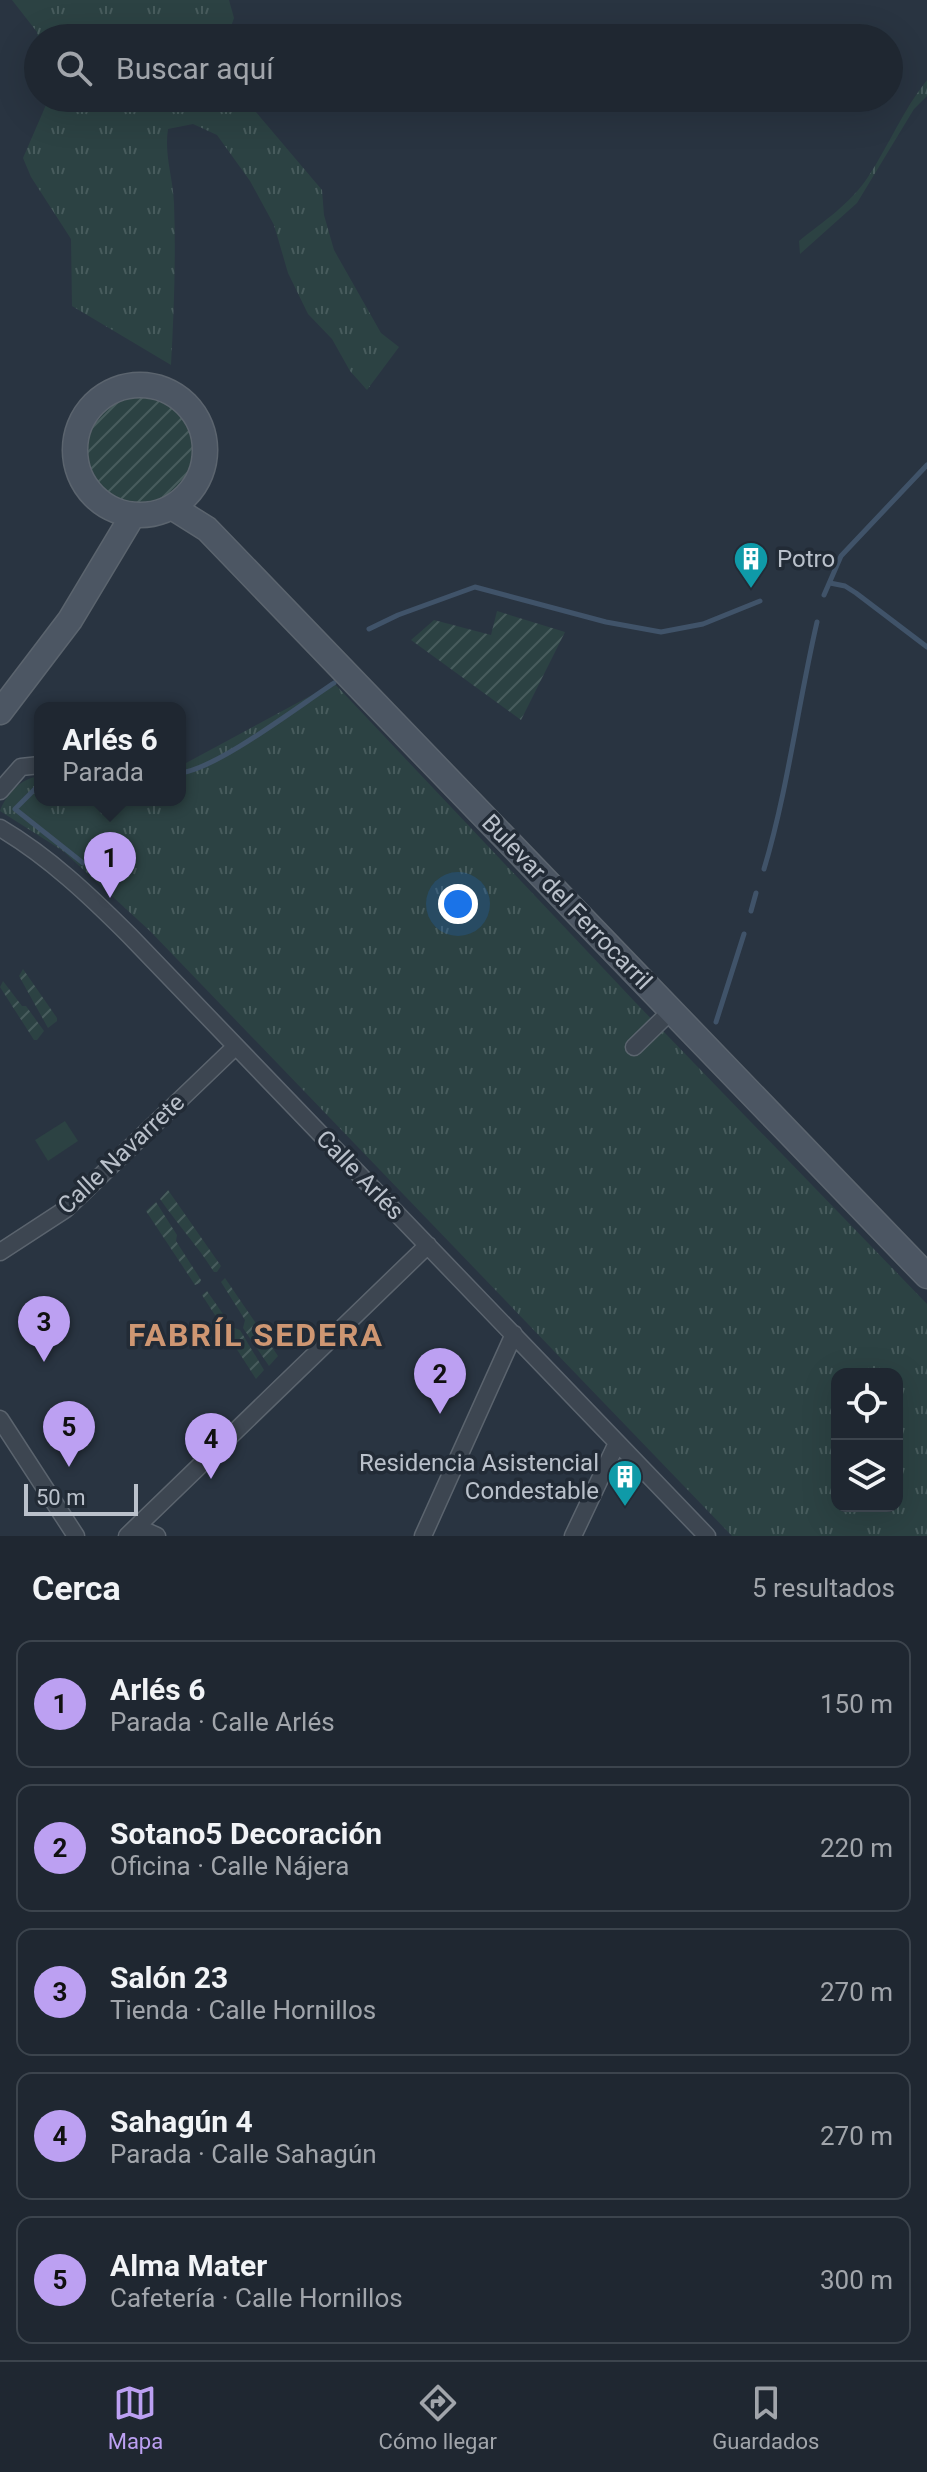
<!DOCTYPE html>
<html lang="es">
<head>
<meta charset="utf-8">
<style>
	body { margin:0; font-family:Roboto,sans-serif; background:#272f39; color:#f1f3f6 }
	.controls { position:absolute; right:24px; bottom:24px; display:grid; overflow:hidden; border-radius:16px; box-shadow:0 8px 32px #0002 }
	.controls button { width:72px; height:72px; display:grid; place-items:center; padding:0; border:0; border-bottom:2px solid #3c444d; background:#1f2731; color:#f1f3f6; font:40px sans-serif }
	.scale { position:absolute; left:24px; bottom:20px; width:114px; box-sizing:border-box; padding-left:8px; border:4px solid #bac1cb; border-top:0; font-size:22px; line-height:28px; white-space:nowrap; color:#bac1cb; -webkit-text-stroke:6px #222b36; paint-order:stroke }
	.you { position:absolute; left:458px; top:904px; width:28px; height:28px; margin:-20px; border:6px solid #fff; border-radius:50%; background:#1a73e8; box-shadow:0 0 0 12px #1a73e833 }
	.badge { display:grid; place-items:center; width:52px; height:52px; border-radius:50%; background:#bca0f2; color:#111; font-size:26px; font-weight:700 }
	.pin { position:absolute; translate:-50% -66px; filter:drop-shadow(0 2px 4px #0008) }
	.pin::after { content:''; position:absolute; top:42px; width:28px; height:24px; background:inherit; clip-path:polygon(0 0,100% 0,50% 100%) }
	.popup { position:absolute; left:34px; top:702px; width:152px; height:104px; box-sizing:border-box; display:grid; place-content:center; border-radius:16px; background:#1f2731; filter:drop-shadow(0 2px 6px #0005); font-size:26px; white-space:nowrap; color:#a1a5ab }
	.popup b { font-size:30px; color:#f1f3f6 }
	.popup::after { content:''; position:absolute; left:50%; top:100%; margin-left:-16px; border:16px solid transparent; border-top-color:#1f2731 }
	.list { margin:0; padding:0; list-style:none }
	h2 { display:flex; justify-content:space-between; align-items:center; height:104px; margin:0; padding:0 32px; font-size:34px }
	h2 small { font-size:26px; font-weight:400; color:#a1a5ab }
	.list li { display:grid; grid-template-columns:52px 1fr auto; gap:24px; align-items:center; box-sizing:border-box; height:128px; margin:0 16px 16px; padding:0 16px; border:2px solid #3c444d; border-radius:16px }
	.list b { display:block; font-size:30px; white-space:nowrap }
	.list p { margin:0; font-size:26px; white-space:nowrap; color:#a1a5ab }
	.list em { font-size:26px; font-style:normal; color:#a1a5ab }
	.icon { flex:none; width:44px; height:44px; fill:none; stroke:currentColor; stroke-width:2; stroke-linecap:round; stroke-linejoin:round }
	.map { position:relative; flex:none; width:927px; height:1536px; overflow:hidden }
	.search { position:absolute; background:#1f2731; box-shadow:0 8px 32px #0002; left:24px; right:24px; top:24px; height:88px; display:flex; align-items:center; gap:20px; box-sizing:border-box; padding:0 28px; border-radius:44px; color:#a1a5ab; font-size:30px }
	.sheet { height:824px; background:#1f2731 }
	nav { display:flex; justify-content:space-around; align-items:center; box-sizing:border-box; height:112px; border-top:2px solid #3c444d; background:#1f2731; font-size:22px; color:#a1a5ab }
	nav a { display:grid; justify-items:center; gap:4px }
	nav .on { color:#bca0f2 }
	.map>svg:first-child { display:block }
	.grass { fill:url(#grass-tufts); fill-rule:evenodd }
	.park { fill:#2c4243 }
	.garden { fill:url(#garden-furrows) }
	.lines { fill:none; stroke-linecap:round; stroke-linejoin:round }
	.stream { stroke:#405369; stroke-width:5 }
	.minor-casing { stroke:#5b646e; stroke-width:19 }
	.secondary-casing { stroke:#5b646e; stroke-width:27 }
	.minor { stroke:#3d4651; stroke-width:16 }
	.secondary { stroke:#4c5663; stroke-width:24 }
	.labels { text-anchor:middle; stroke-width:7; stroke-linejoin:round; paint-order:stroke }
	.poi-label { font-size:24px; fill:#bac1cb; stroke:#222b36; text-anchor:start }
	.street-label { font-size:24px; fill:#bac1cb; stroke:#222b36 }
	.district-label { font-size:32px; font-weight:bold; letter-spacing:2px; fill:#ce9672; stroke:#222b36 }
</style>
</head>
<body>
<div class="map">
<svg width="927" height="1536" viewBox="0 0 927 1536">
	<defs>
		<pattern id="grass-tufts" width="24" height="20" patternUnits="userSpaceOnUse" patternTransform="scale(2)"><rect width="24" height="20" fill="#2c4243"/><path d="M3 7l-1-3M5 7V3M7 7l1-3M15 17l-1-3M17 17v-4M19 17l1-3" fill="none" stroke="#485c5d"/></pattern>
		<pattern id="garden-furrows" width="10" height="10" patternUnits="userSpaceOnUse" patternTransform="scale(2)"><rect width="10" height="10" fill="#2c4243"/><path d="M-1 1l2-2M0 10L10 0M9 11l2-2" fill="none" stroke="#485c5d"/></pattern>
	</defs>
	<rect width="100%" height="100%" fill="#293441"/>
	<!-- grass -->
	<path class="grass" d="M 12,0 L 229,0 L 234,18 L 227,38 L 38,38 L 37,32 Z
		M 927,80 L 927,96 L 914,109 L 857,203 L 800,254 L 799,241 C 824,221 850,204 868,177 C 889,145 903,110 927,80 Z
		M 49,98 L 244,98 L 322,190 L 324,215 L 334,250 L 381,333 L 399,347 L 367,390 L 350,371 L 332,339 L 308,314 L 288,273 L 274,225 L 250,181 L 217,135 L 193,124 L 168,129 C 164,155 173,177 174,203 C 176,257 174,311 171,365 L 72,306 L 71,239 L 31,177 L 23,158 Z
		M 334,683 L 636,1003 L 927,1304 L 927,1536 L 732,1536 L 150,931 L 63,851 L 0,811 C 6,794 21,778 40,776 L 40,800 L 180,800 L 180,764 L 186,763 ZM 837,1374 L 897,1374 L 897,1506 L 837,1506 Z"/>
	<!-- park -->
	<path class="park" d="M 65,1121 L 78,1141 L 48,1161 L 35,1140 Z"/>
	<!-- garden -->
	<path class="garden" d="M79 450a60 60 0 1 1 120 0a60 60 0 1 1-120 0Z
		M 497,611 L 565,632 L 521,720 L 411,640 L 434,620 L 491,635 Z
		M 23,969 L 57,1018 L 57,1021 L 48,1028 L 19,976 Z
		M 3,981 L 22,1006 L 26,1006 L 44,1031 L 37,1040 L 34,1040 L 0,987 Z
		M 168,1190 L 221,1266 L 217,1272 L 214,1272 C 197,1245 178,1225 160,1199 Z
		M 156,1202 L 177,1235 L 176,1241 L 201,1280 L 200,1283 L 195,1285 L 146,1211 Z
		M 225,1278 L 278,1356 L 269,1366 L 243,1328 L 245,1320 L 221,1282 Z
		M 207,1291 L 232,1327 L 240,1330 L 264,1370 L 256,1379 L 202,1295 Z"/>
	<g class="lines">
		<!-- stream -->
		<path class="stream" d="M 830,583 L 845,586 L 856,593 L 927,647
			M 824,595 L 841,556 L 927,465
			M 369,629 L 398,615 L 475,587 L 606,622 L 661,632 L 703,624 L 760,601
			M 180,773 C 217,769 300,705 334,683
			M 40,784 L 15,809 L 83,863
			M 764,869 C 788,789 798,704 817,622
			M 751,911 L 756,893
			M 716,1022 L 744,934"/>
		<defs>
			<path id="minor" d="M 0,791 L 21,767 L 40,765
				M 0,828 C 49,857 90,896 130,936 L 707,1536
				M 634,1047 L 671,1011
				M 0,1252 L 66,1209 L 235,1047
				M 0,1419 L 76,1536
				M 137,1527 L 157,1536
				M 127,1536 L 428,1245
				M 423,1536 L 514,1334
				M 573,1536 L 617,1443"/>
			<path id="secondary" d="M75 450a65 65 0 1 1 130 0a65 65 0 1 1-130 0Z
				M 172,507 L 207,529 L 927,1276
				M 0,712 L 70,620 L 133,515"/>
		</defs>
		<!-- minor casing -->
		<use href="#minor" class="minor-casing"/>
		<!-- secondary casing -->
		<use href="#secondary" class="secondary-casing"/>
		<!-- minor -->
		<use href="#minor" class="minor"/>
		<!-- secondary -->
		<use href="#secondary" class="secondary"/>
	</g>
	<!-- icons -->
	<defs>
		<symbol id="building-pin" viewBox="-11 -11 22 30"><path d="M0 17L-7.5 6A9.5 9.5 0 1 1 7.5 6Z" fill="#0f9aa8" stroke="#222b36"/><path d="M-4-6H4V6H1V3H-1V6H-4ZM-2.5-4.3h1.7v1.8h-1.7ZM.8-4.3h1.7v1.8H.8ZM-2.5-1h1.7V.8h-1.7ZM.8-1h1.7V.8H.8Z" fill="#fff"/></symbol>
	</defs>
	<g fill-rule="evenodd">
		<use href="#building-pin" x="731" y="539" width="40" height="54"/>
		<use href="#building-pin" x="605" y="1457" width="40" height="54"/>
	</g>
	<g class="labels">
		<!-- poi labels -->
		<g class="poi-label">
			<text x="777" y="567">Potro</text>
			<text x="599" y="1471" text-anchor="end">Residencia Asistencial<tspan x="599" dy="28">Condestable</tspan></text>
		</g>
		<!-- street labels -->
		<g class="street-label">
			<text transform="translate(567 902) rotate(46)" y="8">Bulevar del Ferrocarril</text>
			<text transform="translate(121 1154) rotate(-43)" y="8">Calle Navarrete</text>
			<text transform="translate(360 1175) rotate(46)" y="8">Calle Arlés</text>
		</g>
		<!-- district labels -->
		<g class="district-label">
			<text x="256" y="1346">FABRÍL SEDERA</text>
		</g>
	</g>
</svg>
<div class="controls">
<button><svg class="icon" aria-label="locate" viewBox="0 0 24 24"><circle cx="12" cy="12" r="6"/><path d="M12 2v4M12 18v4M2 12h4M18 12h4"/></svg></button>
<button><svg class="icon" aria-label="layers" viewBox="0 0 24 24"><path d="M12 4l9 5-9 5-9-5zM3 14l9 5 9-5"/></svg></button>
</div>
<div class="scale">50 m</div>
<div class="you"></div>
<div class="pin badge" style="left:110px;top:898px">1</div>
<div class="popup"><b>Arlés 6</b>Parada</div>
<div class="pin badge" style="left:440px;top:1414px">2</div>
<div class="pin badge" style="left:44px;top:1362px">3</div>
<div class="pin badge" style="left:211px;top:1479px">4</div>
<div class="pin badge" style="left:69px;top:1467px">5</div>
<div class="search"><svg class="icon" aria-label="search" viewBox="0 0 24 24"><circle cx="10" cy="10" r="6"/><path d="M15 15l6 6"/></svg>Buscar aquí</div>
</div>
<section class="sheet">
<h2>Cerca<small>5 resultados</small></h2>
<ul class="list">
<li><span class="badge">1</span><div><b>Arlés 6</b><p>Parada · Calle Arlés</p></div><em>150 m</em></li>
<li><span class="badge">2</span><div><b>Sotano5 Decoración</b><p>Oficina · Calle Nájera</p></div><em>220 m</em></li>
<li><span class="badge">3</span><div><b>Salón 23</b><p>Tienda · Calle Hornillos</p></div><em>270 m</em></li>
<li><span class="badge">4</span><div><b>Sahagún 4</b><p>Parada · Calle Sahagún</p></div><em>270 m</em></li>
<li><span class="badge">5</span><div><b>Alma Mater</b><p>Cafetería · Calle Hornillos</p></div><em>300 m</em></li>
</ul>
</section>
<nav>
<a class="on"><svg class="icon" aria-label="map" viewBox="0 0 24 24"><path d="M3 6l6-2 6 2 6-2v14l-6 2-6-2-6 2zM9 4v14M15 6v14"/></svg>Mapa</a>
<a><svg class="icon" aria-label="directions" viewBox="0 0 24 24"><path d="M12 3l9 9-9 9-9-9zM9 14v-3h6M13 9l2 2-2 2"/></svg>Cómo llegar</a>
<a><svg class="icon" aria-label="saved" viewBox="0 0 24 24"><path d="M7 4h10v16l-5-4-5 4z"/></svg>Guardados</a>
</nav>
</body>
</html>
